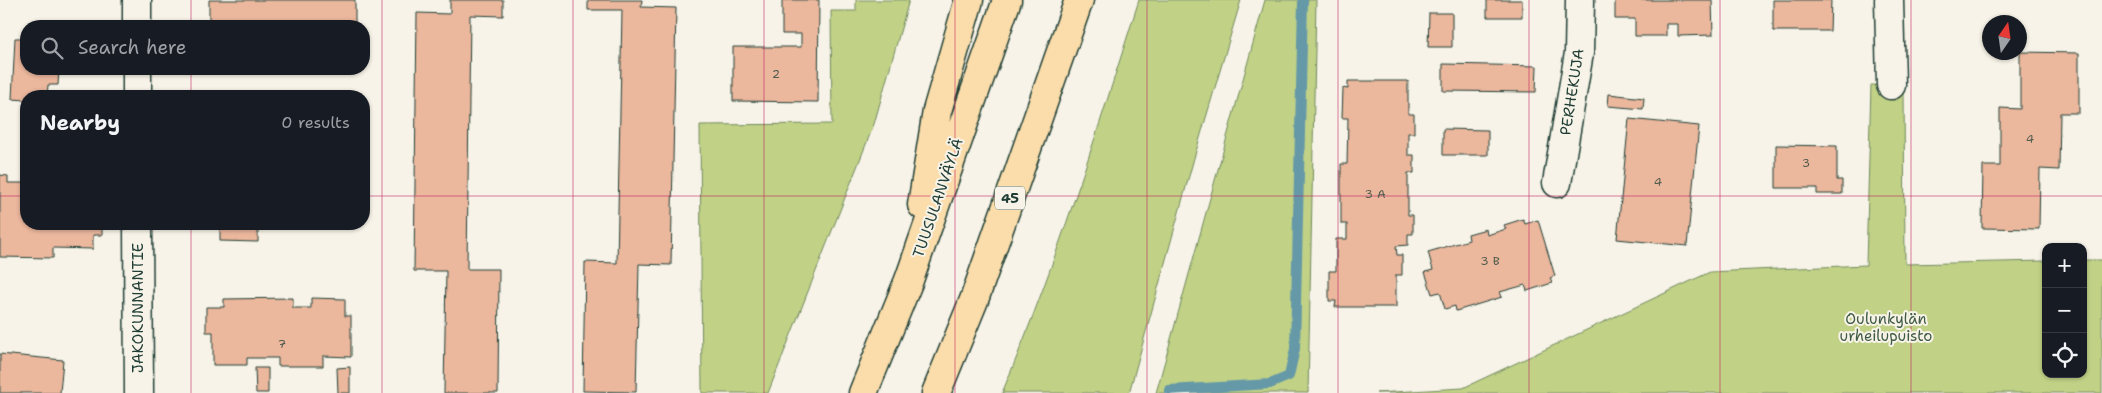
<!DOCTYPE html>
<html lang="en">
<head>
<meta charset="utf-8">
<style>
	body { margin:0; font-family:"Shantell Sans",sans-serif; background:#20242c; color:#f1f3f6 }
	.controls { position:absolute; right:15px; bottom:15px; display:grid; overflow:hidden; border-radius:10px; box-shadow:0 1px 4px #0004 }
	.controls button { width:45px; height:45px; display:grid; place-items:center; padding:0; border:0; border-bottom:1px solid #363941; background:#171b24; color:#f1f3f6; font:25px sans-serif }
	.compass { position:absolute; left:1982px; top:15px; width:45px; height:45px; border-radius:50%; background:#171b24; box-shadow:0 1px 4px #0004; rotate:13deg }
	.list { margin:0; padding:0; list-style:none }
	h2 { display:flex; justify-content:space-between; align-items:center; height:65px; margin:0; padding:0 20px; font-size:21px }
	h2 small { font-size:16px; font-weight:400; color:#9ea1a6 }
	.icon { flex:none; width:28px; height:28px; fill:none; stroke:currentColor; stroke-width:2; stroke-linecap:round; stroke-linejoin:round }
	.map { position:relative; flex:none; width:2102px; height:393px; overflow:hidden }
	.search { position:absolute; background:#171b24; box-shadow:0 1px 4px #0004; left:20px; top:20px; width:350px; height:55px; display:flex; align-items:center; gap:12px; box-sizing:border-box; padding:0 18px; border-radius:20px; color:#9ea1a6; font-size:19px }
	.panel { position:absolute; background:#171b24; box-shadow:0 1px 4px #0004; left:20px; top:90px; width:350px; height:140px; border-radius:20px }
	.map>svg:first-child { display:block }
	.green { fill:#c1d286; stroke:#70885d }
	.lines { fill:none; stroke-linecap:round; stroke-linejoin:round }
	.stream { stroke:#6599a8; stroke-width:10 }
	.building { fill:#ebb79d; stroke:#1f3d34 }
	.street-casing { stroke:#1f3d34; stroke-width:31 }
	.highway-casing { stroke:#1f3d34; stroke-width:31 }
	.street { stroke:#f7f3e8; stroke-width:28 }
	.highway { stroke:#fbddab; stroke-width:28 }
	.grid { fill:none; stroke:#c2185b; stroke-width:1; stroke-opacity:0.55 }
	.labels { text-anchor:middle; stroke-width:4; stroke-linejoin:round; paint-order:stroke }
	.number-label { font-size:12px; fill:#525c4e }
	.shield { fill:#f7f3e8; stroke:#60746a; stroke-width:1 }
	.shield-label { font-size:14px; font-weight:bold; fill:#1f3d34 }
	.street-label { font-size:15px; fill:#1f3d34; stroke:#f7f3e8 }
	.park-label { font-size:15px; fill:#3f5b44; stroke:#f7f3e8 }
</style>
</head>
<body>
<div class="map">
<svg width="2102" height="393" viewBox="0 0 2102 393">
	<rect width="100%" height="100%" fill="#f7f3e8"/>
	<filter id="ink" filterUnits="userSpaceOnUse"><feTurbulence type="fractalNoise" baseFrequency=".02" numOctaves="2"/><feDisplacementMap in="SourceGraphic" scale="10" xChannelSelector="R" yChannelSelector="G"/><feConvolveMatrix kernelMatrix="1 2 1 2 8 2 1 2 1" color-interpolation-filters="sRGB"/></filter>
	<g filter="url(#ink)">
		<!-- green -->
		<path class="green" d="M 856,0 L 909,0 L 874,124 L 768,393 L 702,393 L 700,125 L 832,124 L 831,11 L 856,11 Z
			M 1139,0 L 1241,0 L 1194,158 L 1129,393 L 1002,393 C 1056,265 1097,132 1139,0 Z
			M 1265,0 L 1316,0 L 1308,393 L 1156,393 Z
			M 1871,85 L 1904,86 L 1905,264 L 2046,261 L 2046,374 L 2083,374 L 2083,260 L 2102,260 L 2102,393 L 1376,393 L 1463,388 L 1710,272 L 1866,265 Z"/>
		<g class="lines">
			<!-- stream -->
			<path class="stream" d="M 1169,390 L 1270,384 L 1289,376 L 1295,349 L 1303,0"/>
		</g>
		<!-- building -->
		<path class="building" d="M 209,0 L 355,0 L 355,26 L 209,26 Z
			M 450,0 L 503,0 L 503,16 L 470,15 L 467,269 L 499,269 L 498,393 L 444,393 L 446,271 L 414,271 L 417,13 L 450,14 Z
			M 588,0 L 642,0 L 641,7 L 676,8 L 671,265 L 639,264 L 636,392 L 583,391 L 585,262 L 617,263 L 622,10 L 588,10 Z
			M 782,0 L 819,0 L 818,102 L 733,101 L 733,47 L 801,47 L 801,34 L 782,34 Z
			M 1487,0 L 1522,0 L 1522,17 L 1487,17 Z
			M 1615,0 L 1712,0 L 1713,35 L 1678,36 L 1678,24 L 1666,24 L 1666,36 L 1635,36 L 1635,19 L 1615,19 Z
			M 1773,0 L 1831,0 L 1830,31 L 1773,31 Z
			M 1429,13 L 1452,13 L 1452,47 L 1428,47 Z
			M 15,38 L 26,38 L 26,69 L 59,69 L 58,85 L 48,85 L 47,96 L 26,96 L 26,100 L 12,99 Z
			M 2020,52 L 2079,53 L 2079,113 L 2060,113 L 2059,170 L 2040,169 L 2039,229 L 1982,228 L 1983,166 L 2000,166 L 2000,108 L 2020,109 Z
			M 1443,64 L 1537,66 L 1536,92 L 1443,91 Z
			M 1348,81 L 1408,81 L 1408,114 L 1414,114 L 1414,133 L 1408,133 L 1408,155 L 1414,155 L 1414,173 L 1408,173 L 1408,215 L 1413,215 L 1413,234 L 1408,234 L 1408,245 L 1396,246 L 1397,255 L 1402,255 L 1402,275 L 1396,275 L 1396,307 L 1335,307 L 1336,301 L 1329,301 L 1329,271 L 1336,271 L 1336,239 L 1347,239 L 1347,224 L 1341,224 L 1341,164 L 1347,164 L 1348,118 L 1342,118 L 1343,88 L 1348,89 Z
			M 1609,94 L 1644,98 L 1643,109 L 1608,106 Z
			M 1629,119 L 1699,126 L 1687,246 L 1617,239 Z
			M 1443,129 L 1488,130 L 1488,155 L 1443,155 Z
			M 1776,145 L 1837,146 L 1837,180 L 1842,180 L 1842,194 L 1817,194 L 1817,188 L 1776,188 Z
			M 0,175 L 8,176 L 8,183 L 26,183 L 26,224 L 102,224 L 102,235 L 93,235 L 93,249 L 53,248 L 53,258 L 0,257 Z
			M 1523,219 L 1525,224 L 1538,220 L 1555,276 L 1550,278 L 1552,283 L 1527,291 L 1525,285 L 1500,292 L 1502,297 L 1456,311 L 1455,306 L 1445,309 L 1440,292 L 1432,294 L 1425,272 L 1433,270 L 1428,252 L 1469,240 L 1468,234 L 1486,229 L 1487,235 L 1506,229 L 1504,225 Z
			M 220,224 L 258,224 L 258,242 L 220,241 Z
			M 315,224 L 351,224 L 351,228 L 315,228 Z
			M 293,298 L 293,308 L 311,308 L 311,298 L 345,299 L 345,316 L 351,316 L 351,357 L 323,356 L 323,366 L 278,366 L 278,358 L 247,358 L 247,365 L 213,365 L 213,332 L 206,332 L 206,307 L 224,307 L 224,299 Z
			M 0,354 L 63,360 L 60,393 L 0,393 Z
			M 350,367 L 350,393 L 338,393 L 337,368 Z
			M 255,368 L 268,368 L 268,393 L 256,393 Z"/>
		<g class="lines">
			<defs>
				<path id="street" d="M 137,0 L 137,26
					M 1889,0 L 1891,85
					M 137,69 L 137,96
					M 1557,183 L 1579,53 L 1580,0
					M 138,224 L 139,393"/>
				<path id="highway" d="M 922,205 L 937,111 L 969,0
					M 863,393 L 909,280 L 1007,0
					M 936,393 L 974,300 L 1079,0"/>
			</defs>
			<!-- street casing -->
			<use href="#street" class="street-casing"/>
			<!-- highway casing -->
			<use href="#highway" class="highway-casing"/>
			<!-- street -->
			<use href="#street" class="street"/>
			<!-- highway -->
			<use href="#highway" class="highway"/>
		</g>
	</g>
	<!-- grid -->
	<path class="grid" d="M 191,0 L 191,26M 382,0 L 382,393M 573,0 L 573,393M 764,0 L 764,393M 955,0 L 955,393M 1147,0 L 1147,393M 1338,0 L 1338,393M 1529,0 L 1529,393M 1720,0 L 1720,393M 1911,0 L 1911,393M 191,69 L 191,96M 0,196 L 26,196M 364,196 L 2102,196M 191,224 L 191,393"/>
	<g class="labels">
		<!-- number labels -->
		<g class="number-label">
			<text x="776" y="78">2</text>
			<text x="2030" y="143">4</text>
			<text x="1806" y="167">3</text>
			<text x="1658" y="186">4</text>
			<text x="1375" y="198">3 A</text>
			<text x="1490" y="265">3 B</text>
			<text x="282" y="348">7</text>
		</g>
		<!-- shield labels -->
		<rect class="shield" x="995" y="186.5" width="30" height="23" rx="4"/>
		<g class="shield-label">
			<text x="1010" y="203">45</text>
		</g>
		<!-- street labels -->
		<g class="street-label">
			<text transform="translate(1572 92) rotate(-81)" y="5">PERHEKUJA</text>
			<text transform="translate(938 198) rotate(-71)" y="5">TUUSULANVÄYLÄ</text>
			<text transform="translate(138 308) rotate(-90)" y="5">JAKOKUNNANTIE</text>
		</g>
		<!-- park labels -->
		<g class="park-label">
			<text x="1886" y="324">Oulunkylän<tspan x="1886" dy="17">urheilupuisto</tspan></text>
		</g>
	</g>
</svg>
<div class="controls">
<button>+</button>
<button>−</button>
<button><svg class="icon" aria-label="locate" viewBox="0 0 24 24"><circle cx="12" cy="12" r="6"/><path d="M12 2v4M12 18v4M2 12h4M18 12h4"/></svg></button>
</div>
<svg class="compass" viewBox="-18 -18 36 36"><path d="M0-13l5 13h-10z" fill="#e53935"/><path d="M0 13l5-13h-10z" fill="#9ea1a6"/></svg>
<div class="search"><svg class="icon" aria-label="search" viewBox="0 0 24 24"><circle cx="10" cy="10" r="6"/><path d="M15 15l6 6"/></svg>Search here</div>
<section class="panel">
<h2>Nearby<small>0 results</small></h2>
<ul class="list">
</ul>
</section>
</div>
</body>
</html>
